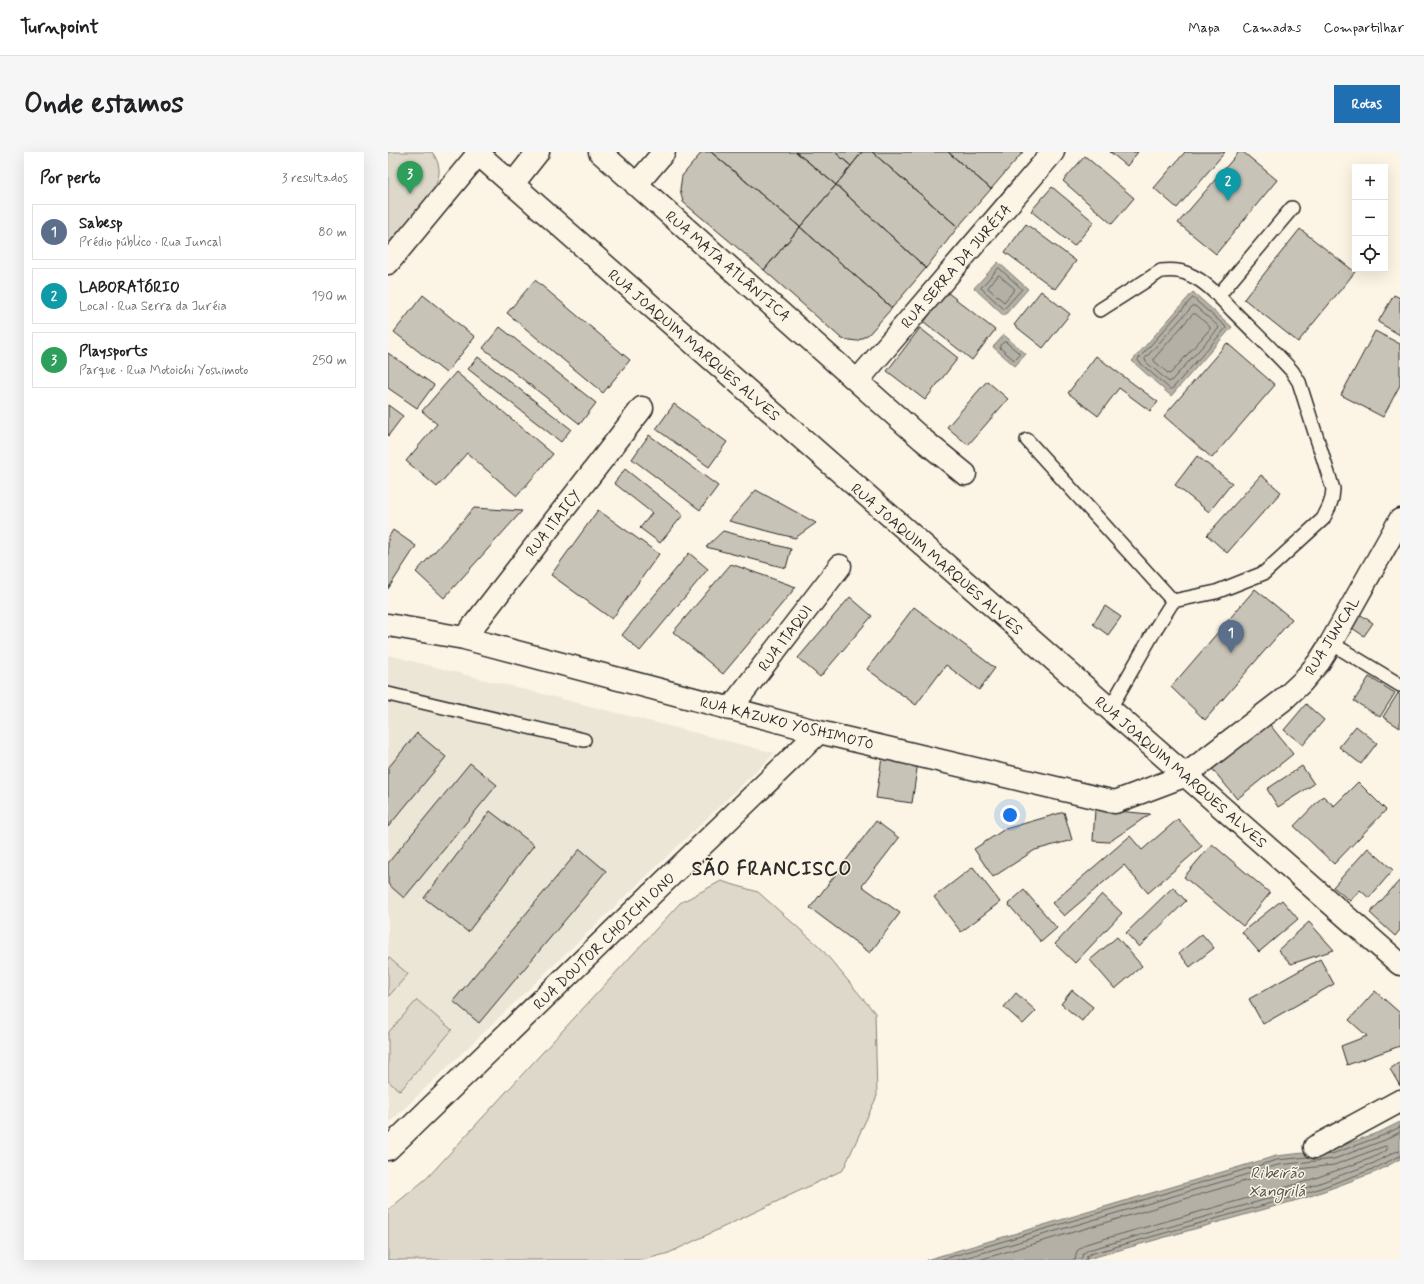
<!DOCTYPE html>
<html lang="pt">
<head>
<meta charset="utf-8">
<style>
	body { margin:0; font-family:Mynerve,sans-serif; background:#f6f6f6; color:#202124 }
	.controls { position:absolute; right:12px; top:12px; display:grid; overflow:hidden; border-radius:0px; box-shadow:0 4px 16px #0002 }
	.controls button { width:36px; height:36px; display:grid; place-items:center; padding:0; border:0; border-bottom:1px solid #e0e0e0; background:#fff; color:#202124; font:20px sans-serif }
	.you { position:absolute; left:622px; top:663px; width:14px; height:14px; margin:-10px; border:3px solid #fff; border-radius:50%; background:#1a73e8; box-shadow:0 0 0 6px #1a73e833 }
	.badge { display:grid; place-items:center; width:26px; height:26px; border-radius:50%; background:#1f6fb2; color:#fff; font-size:13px; font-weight:700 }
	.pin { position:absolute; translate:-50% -33px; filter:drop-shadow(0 1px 2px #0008) }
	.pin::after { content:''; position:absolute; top:21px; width:14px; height:12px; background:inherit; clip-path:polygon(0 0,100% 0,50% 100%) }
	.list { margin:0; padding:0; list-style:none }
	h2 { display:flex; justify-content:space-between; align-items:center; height:52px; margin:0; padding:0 16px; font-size:17px }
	h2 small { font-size:13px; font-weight:400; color:#757577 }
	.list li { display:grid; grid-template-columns:26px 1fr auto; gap:12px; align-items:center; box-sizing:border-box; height:56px; margin:0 8px 8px; padding:0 8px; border:1px solid #e0e0e0; border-radius:0px }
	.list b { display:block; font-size:15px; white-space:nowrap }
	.list p { margin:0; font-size:13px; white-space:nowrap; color:#757577 }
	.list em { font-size:13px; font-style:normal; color:#757577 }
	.icon { flex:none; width:22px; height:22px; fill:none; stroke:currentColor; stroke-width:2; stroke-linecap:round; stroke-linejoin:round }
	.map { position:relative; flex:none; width:1012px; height:1108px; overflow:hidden; border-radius:0px }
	header { display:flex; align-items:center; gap:24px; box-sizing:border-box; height:56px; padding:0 20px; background:#fff; border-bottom:1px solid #e0e0e0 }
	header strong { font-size:19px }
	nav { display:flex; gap:22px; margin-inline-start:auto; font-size:14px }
	.intro { display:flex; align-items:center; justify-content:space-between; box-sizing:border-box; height:96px; padding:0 24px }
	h1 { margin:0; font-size:28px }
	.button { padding:10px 18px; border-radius:0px; background:#1f6fb2; color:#fff; font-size:14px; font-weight:700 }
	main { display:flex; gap:24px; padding:0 24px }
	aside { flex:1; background:#fff; border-radius:0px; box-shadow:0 4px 16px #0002 }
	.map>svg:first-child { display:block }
	.built { fill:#ece6d7 }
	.green { fill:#ded8ca; stroke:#84827a }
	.water { fill:#b4b0a5; stroke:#7d7b74 }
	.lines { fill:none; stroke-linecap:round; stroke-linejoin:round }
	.shore { stroke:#62605c; stroke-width:1 }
	.building { fill:#c8c3b7; stroke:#2b2b2b }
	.lane-casing { stroke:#2b2b2b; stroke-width:16 }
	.street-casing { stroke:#2b2b2b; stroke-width:25 }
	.lane { stroke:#fcf5e5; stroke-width:13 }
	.street { stroke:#fcf5e5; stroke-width:22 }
	.labels { text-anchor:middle; stroke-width:3; stroke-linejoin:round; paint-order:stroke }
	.street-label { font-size:15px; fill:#2b2b2b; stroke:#fcf5e5 }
	.water-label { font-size:16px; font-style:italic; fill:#545350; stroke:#fcf5e5 }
	.district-label { font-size:19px; font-weight:bold; letter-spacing:1px; fill:#2b2b2b; stroke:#fcf5e5 }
</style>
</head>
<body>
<header>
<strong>Turnpoint</strong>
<nav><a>Mapa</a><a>Camadas</a><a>Compartilhar</a></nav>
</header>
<div class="intro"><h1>Onde estamos</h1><a class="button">Rotas</a></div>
<main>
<aside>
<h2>Por perto<small>3 resultados</small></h2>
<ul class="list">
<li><span class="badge" style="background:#5c6f8a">1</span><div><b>Sabesp</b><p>Prédio público · Rua Juncal</p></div><em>80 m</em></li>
<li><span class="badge" style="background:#0f9aa8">2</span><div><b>LABORATÓRIO</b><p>Local · Rua Serra da Juréia</p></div><em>190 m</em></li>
<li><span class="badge" style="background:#2e9e5b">3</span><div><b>Playsports</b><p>Parque · Rua Motoichi Yoshimoto</p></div><em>250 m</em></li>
</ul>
</aside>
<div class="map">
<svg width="1012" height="1108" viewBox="0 0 1012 1108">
	<rect width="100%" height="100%" fill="#fcf5e5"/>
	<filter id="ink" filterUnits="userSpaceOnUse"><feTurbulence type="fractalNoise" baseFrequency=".025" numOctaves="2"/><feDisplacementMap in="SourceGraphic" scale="8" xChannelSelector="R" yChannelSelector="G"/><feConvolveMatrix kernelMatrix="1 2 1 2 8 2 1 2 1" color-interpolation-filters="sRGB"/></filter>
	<g filter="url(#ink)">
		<!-- built -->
		<path class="built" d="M 0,503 L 387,601 L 0,972 Z"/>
		<!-- green -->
		<path class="green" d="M 0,0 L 44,0 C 62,24 42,43 27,61 C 18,71 9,81 0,91 Z
			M 333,729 L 370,740 L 432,795 L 487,861 L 489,944 L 455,1018 L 281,1101 L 255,1108 L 0,1108 L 0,1058 L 39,1026 L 292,751 Z
			M 0,805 L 20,822 L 0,845 Z
			M 29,848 L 64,878 L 12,939 L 0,929 L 0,881 Z"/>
		<!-- water -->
		<path class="water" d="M 610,110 L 640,137 L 616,164 L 586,136 Z
			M 805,140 L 844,175 L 783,244 L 744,209 Z
			M 616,183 L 638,202 L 627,214 L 605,195 Z
			M 1012,970 L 1012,1007 L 990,1019 L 920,1045 L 696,1108 L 538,1108 L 888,1004 L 943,998 L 994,979 Z"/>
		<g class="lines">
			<!-- shore -->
			<path class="shore" d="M 611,116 L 634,137 L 616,157 L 593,136 Z
				M 611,123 L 627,137 L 616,150 L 600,136 Z
				M 805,146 L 837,174 L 838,176 L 784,237 L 782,237 L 751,210 L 750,208 Z
				M 805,154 L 807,154 L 830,174 L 831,176 L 783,229 L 781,230 L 758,210 L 757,207 Z
				M 805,162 L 808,162 L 822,175 L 822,177 L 783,221 L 781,222 L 766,209 L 766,207 Z
				M 616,190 L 618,190 L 631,201 L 631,204 L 627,208 L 625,207 L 612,196 L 612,194 Z
				M 938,1003 L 944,1002 L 996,983 L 1012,975
				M 552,1108 L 889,1008 L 920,1005
				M 570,1108 L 890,1013 L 946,1007 L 997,988 L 1012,980
				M 591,1108 L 891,1019 L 946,1013 L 997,994 L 999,995 L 999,998 L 984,1006 L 916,1030 L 698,1092 L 689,1099 L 687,1108
				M 693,1108 L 695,1102 L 700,1098 L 918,1036 L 986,1011 L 1007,1000 L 1012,999
				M 698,1108 L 699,1104 L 702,1102 L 919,1041 L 988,1016 L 1009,1005 L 1012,1004"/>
		</g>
		<!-- building -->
		<path class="building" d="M 314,0 L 323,0 L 412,75 L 376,118 L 295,50 L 292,37 L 294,24 Z
			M 323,0 L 408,0 L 448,33 L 412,75 Z
			M 408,0 L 447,0 L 463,14 L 448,33 Z
			M 447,0 L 474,0 L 463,14 Z
			M 474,0 L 484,0 L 570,75 L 538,116 L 448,33 Z
			M 484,0 L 560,0 L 603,37 L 570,75 Z
			M 560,0 L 635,0 L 603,37 Z
			M 722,0 L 750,0 L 739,14 Z
			M 797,0 L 837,0 L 789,56 L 766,36 Z
			M 851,0 L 855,0 L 889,28 L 828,102 L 790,71 Z
			M 697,4 L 746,46 L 724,72 L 675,29 Z
			M 448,33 L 538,116 L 504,156 L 412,75 Z
			M 664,35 L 706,70 L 686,94 L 643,59 Z
			M 638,72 L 688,109 L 667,137 L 617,100 Z
			M 412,75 L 504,156 L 481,182 L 469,189 L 454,187 L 376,118 Z
			M 912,77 L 967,120 L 910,190 L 856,147 Z
			M 147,128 L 242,208 L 215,241 L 119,161 Z
			M 653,139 L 682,162 L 655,196 L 626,173 Z
			M 559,140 L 607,178 L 584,208 L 536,170 Z
			M 35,143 L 87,185 L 58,221 L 6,180 Z
			M 1006,143 L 1012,146 L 1012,183 L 990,170 Z
			M 112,175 L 208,251 L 192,272 L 95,196 Z
			M 532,176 L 570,206 L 537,248 L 499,219 Z
			M 987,179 L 1012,192 L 1012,233 L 995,265 L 953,243 Z
			M 839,191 L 887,233 L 824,306 L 776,264 Z
			M 0,201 L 46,233 L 29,256 L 0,236 Z
			M 708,204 L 770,250 L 762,259 L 731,236 L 710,264 L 680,241 Z
			M 90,205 L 183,277 L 173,290 L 80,217 Z
			M 68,220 L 165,302 L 129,344 L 79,301 L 49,335 L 18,309 L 49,272 L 34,259 Z
			M 599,229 L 620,247 L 580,293 L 559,275 Z
			M 286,252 L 339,290 L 321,315 L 268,277 Z
			M 0,253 L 15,264 L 0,284 Z
			M 261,283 L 330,334 L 312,358 L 244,307 Z
			M 809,304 L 844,331 L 821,360 L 787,333 Z
			M 237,317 L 295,363 L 272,391 L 252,376 L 264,361 L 226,331 Z
			M 873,323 L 893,340 L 839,401 L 819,383 Z
			M 368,338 L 428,371 L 407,386 L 341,369 Z
			M 86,356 L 134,359 L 56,446 L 28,420 Z
			M 210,358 L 271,402 L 224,467 L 163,423 Z
			M 5,378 L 28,394 L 0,437 L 0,386 Z
			M 335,379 L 403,397 L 398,416 L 318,395 Z
			M 301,401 L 320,417 L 252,499 L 234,483 Z
			M 343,412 L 408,435 L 335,522 L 285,480 Z
			M 867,437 L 904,467 L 817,568 L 783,535 Z
			M 462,445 L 484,464 L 432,525 L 410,506 Z
			M 717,454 L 733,465 L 720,483 L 705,472 Z
			M 526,455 L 607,516 L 591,538 L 558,513 L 528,553 L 479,517 Z
			M 970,461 L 985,471 L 976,484 L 961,474 Z
			M 981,525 L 1007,541 L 992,565 L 966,549 Z
			M 1010,541 L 1012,543 L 1012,576 L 995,565 Z
			M 918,552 L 936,568 L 915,593 L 896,578 Z
			M 879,569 L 905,602 L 849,647 L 822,614 Z
			M 968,574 L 989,591 L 973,612 L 951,595 Z
			M 29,581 L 58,605 L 0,675 L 0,616 Z
			M 494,605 L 530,610 L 524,651 L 488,646 Z
			M 82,611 L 109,633 L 16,746 L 0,732 L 0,711 Z
			M 914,614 L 926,632 L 890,655 L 879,637 Z
			M 970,630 L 998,658 L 946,712 L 906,674 L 935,644 L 946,654 Z
			M 707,657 L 762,662 L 721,690 L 705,689 Z
			M 102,659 L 146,693 L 80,780 L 36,746 Z
			M 676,660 L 684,688 L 647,698 L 605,725 L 586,697 L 617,677 Z
			M 790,667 L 814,694 L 760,741 L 736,713 L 676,764 L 664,751 L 742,684 L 754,698 Z
			M 488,669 L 511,686 L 474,734 L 512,761 L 482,801 L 422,756 Z
			M 824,692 L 882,741 L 855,774 L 796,725 Z
			M 980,696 L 1005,718 L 981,746 L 972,738 L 962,749 L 945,735 Z
			M 192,697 L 218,719 L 91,871 L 65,849 Z
			M 585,715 L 612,750 L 573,780 L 546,745 Z
			M 1012,728 L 1012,778 L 1007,784 L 982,761 Z
			M 785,735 L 798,749 L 751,795 L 738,781 Z
			M 636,738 L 669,776 L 653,790 L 620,752 Z
			M 714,742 L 734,761 L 687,811 L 667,792 Z
			M 894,748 L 910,767 L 871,800 L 854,780 Z
			M 921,770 L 946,798 L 903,812 L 890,798 Z
			M 814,782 L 826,796 L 802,815 L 791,801 Z
			M 729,785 L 754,814 L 727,837 L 702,808 Z
			M 932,807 L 946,832 L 875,872 L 861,847 Z
			M 684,838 L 705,855 L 694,869 L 673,852 Z
			M 987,839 L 1012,861 L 1012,894 L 959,913 L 953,894 L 979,884 L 961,868 Z
			M 628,841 L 648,859 L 635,872 L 616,855 Z
			M 1012,910 L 1012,934 L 1002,917 Z"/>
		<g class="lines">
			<defs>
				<path id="lane" d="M 830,144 L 904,56
					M 712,158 L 773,119 C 783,118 793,118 802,123 C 819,130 833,147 846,160 C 866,180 886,199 904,219 L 911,230 L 945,337 L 944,346 L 941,355 L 935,367 L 876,421 L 828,440 L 785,449 L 768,476 L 721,558
					M 639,288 L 785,449
					M 943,491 L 1012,533
					M 0,542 L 196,588"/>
				<path id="street" d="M 88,0 L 1012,812
					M 212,0 L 534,287 L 577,322
					M 124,33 L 150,0
					M 248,33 L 276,0
					M 0,111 L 90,2
					M 470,228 L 665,0
					M 0,473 L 76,486 L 431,580 L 727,650 L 796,624 L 895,548 L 914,530 L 931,510 L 943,491 L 1012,368
					M 76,486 L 254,256
					M 342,557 L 452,414
					M 927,995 L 1012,949
					M 0,997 L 431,580"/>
			</defs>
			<!-- lane casing -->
			<use href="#lane" class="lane-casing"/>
			<!-- street casing -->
			<use href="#street" class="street-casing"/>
			<!-- lane -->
			<use href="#lane" class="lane"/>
			<!-- street -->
			<use href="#street" class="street"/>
		</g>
	</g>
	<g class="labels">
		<!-- street labels -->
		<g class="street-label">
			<text transform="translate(340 114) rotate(41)" y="5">RUA MATA ATLÂNTICA</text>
			<text transform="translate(568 114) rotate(-49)" y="5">RUA SERRA DA JURÉIA</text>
			<text transform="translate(306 193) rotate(41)" y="5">RUA JOAQUIM MARQUES ALVES</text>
			<text transform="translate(165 371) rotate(-52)" y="5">RUA ITAICY</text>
			<text transform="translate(549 407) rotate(41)" y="5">RUA JOAQUIM MARQUES ALVES</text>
			<text transform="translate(944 484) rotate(-58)" y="5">RUA JUNCAL</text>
			<text transform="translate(397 486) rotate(-53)" y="5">RUA ITAQUI</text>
			<text transform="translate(399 571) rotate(14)" y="5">RUA KAZUKO YOSHIMOTO</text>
			<text transform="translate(793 620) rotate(41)" y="5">RUA JOAQUIM MARQUES ALVES</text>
			<text transform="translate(216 789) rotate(-44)" y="5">RUA DOUTOR CHOICHI ONO</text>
		</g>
		<!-- water labels -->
		<g class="water-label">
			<text x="889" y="1026">Ribeirão<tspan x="889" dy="18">Xangrilá</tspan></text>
		</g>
		<!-- district labels -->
		<g class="district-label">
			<text x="384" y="723">SÃO FRANCISCO</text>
		</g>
	</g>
</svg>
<div class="controls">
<button>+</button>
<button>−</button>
<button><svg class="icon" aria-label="locate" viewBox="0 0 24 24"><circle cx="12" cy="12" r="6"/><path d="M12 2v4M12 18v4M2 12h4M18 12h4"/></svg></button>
</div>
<div class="you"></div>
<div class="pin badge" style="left:843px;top:501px;background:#5c6f8a">1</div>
<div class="pin badge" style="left:840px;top:49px;background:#0f9aa8">2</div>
<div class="pin badge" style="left:22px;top:42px;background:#2e9e5b">3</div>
</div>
</main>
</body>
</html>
